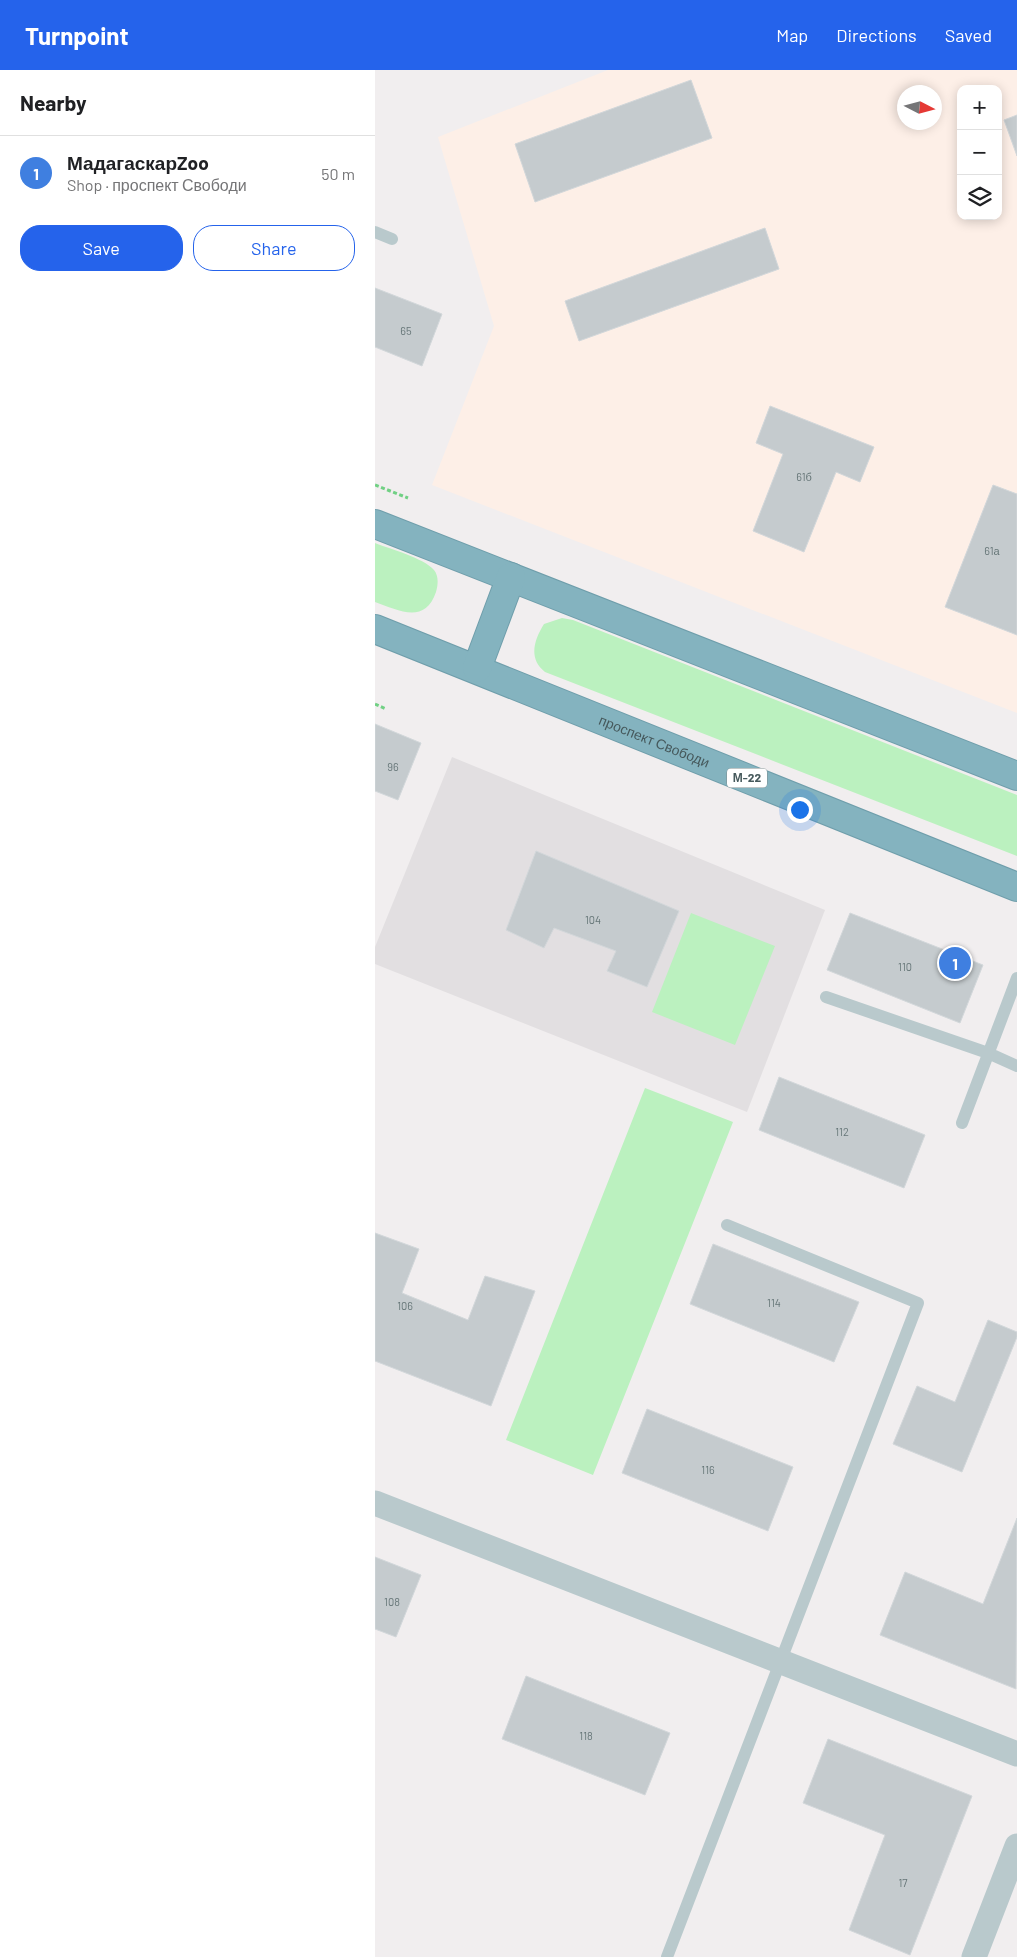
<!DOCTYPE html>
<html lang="en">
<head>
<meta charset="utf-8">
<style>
	body { margin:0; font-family:Barlow,sans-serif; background:#f2f2f2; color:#202124 }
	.controls { position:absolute; right:15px; top:15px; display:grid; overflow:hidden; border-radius:10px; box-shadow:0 2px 12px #0003 }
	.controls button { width:45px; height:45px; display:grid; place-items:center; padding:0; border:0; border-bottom:1px solid #e0e0e0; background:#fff; color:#202124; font:25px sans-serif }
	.compass { position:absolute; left:522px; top:15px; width:45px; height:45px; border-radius:50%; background:#fff; box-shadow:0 2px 12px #0003; rotate:96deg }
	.you { position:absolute; left:424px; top:739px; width:18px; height:18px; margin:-12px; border:4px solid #fff; border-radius:50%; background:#1a73e8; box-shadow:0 0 0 8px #1a73e833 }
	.badge { display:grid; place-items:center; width:32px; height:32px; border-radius:50%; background:#2563eb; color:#fff; font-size:16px; font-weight:700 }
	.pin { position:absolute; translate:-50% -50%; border:2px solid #fff; box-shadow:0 1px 5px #0006 }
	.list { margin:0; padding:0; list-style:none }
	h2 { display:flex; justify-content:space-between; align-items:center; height:65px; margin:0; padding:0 20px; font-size:21px }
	h2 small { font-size:16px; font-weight:400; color:#757577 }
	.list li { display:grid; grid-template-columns:32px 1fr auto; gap:15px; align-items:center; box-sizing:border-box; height:75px; padding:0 20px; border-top:1px solid #e0e0e0 }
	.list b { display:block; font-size:19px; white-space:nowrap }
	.list p { margin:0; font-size:16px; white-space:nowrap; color:#757577 }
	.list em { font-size:16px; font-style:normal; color:#757577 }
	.actions { display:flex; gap:10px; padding:15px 20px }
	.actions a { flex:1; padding:11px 0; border:1px solid #2563eb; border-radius:20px; text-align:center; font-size:18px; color:#2563eb }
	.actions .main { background:#2563eb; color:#fff }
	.icon { flex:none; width:28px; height:28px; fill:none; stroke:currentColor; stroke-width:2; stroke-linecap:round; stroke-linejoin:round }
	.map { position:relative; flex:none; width:642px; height:1887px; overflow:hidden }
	header { display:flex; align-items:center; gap:30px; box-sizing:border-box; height:70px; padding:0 25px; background:#2563eb; color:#fff }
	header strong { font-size:24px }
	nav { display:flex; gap:28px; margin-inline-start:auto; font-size:18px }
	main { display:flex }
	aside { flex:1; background:#fff }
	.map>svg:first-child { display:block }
	.commercial { fill:#fdefe7; fill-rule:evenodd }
	.education { fill:#e2dfe1 }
	.green { fill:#bbf1bf }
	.building { fill:#c5cbce; stroke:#d2d7da }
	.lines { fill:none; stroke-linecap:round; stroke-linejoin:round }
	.highway-casing { stroke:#6f9eab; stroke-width:30 }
	.path { stroke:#71d084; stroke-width:3; stroke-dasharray:4 2.5; stroke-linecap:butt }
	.lane { stroke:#b9c9cc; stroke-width:12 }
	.street { stroke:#b9c9cc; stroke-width:25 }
	.highway { stroke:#84b3bf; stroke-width:28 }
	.labels { text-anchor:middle; stroke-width:4; stroke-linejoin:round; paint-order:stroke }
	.number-label { font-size:11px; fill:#667678 }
	.shield { fill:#fff; stroke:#7e8b8d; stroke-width:1 }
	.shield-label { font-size:12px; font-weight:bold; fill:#46595c }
	.street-label { font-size:14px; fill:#46595c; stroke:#fff }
</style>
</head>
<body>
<header>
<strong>Turnpoint</strong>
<nav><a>Map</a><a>Directions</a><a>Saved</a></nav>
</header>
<main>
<aside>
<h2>Nearby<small></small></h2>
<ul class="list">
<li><span class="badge" style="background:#3f7fe0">1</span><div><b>МадагаскарZoo</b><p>Shop · проспект Свободи</p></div><em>50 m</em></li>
</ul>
<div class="actions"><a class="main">Save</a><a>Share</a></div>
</aside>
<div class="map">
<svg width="642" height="1887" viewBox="0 0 642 1887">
	<rect width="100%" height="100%" fill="#f1eeef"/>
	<!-- commercial -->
	<path class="commercial" d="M 233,0 L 642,0 L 642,643 L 57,415 L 119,256 L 63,67 ZM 586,19 L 623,19 L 623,146 L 586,146 ZM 530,22 L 560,22 L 560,52 L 530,52 Z"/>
	<!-- education -->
	<path class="education" d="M 77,687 L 450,840 L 372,1042 L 0,894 L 0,877 Z"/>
	<!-- green -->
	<path class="green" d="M 0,473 C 15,479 49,488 59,500 C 64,506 63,515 61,522 C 50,555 23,540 0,532 Z
		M 187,548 L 198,550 L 642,725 L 642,786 L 170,602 C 153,589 159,570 169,554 Z
		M 316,843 L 400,876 L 360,975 L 277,942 Z
		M 270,1018 L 358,1052 L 218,1405 L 131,1370 Z"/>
	<!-- building -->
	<path class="building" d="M 316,10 L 337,68 L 160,132 L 140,74 Z
		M 642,45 L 642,86 L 629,50 Z
		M 390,158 L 404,199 L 204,271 L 190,231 Z
		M 0,218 L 67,244 L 47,296 L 0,277 Z
		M 395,336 L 499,377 L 485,412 L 461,402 L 429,482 L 378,461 L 408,384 L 381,373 Z
		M 618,415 L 642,424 L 642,565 L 570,537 Z
		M 0,654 L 46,673 L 23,730 L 0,721 Z
		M 161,781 L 304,841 L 272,917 L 232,901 L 241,881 L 179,858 L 169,878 L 131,860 Z
		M 475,843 L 608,895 L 585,953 L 452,900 Z
		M 404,1007 L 550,1065 L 529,1118 L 384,1060 Z
		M 0,1163 L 44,1179 L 27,1223 L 93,1250 L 110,1206 L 160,1221 L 116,1336 L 0,1291 Z
		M 338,1174 L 484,1232 L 459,1292 L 315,1234 Z
		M 613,1250 L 642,1262 L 642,1267 L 587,1402 L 518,1374 L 542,1316 L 580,1332 Z
		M 272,1339 L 418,1397 L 393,1461 L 247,1403 Z
		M 642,1448 L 641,1619 L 505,1565 L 530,1502 L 608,1534 Z
		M 0,1487 L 46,1505 L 21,1567 L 0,1559 Z
		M 151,1606 L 295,1663 L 270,1725 L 127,1669 Z
		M 453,1669 L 597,1726 L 535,1885 L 474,1860 L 510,1765 L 428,1733 Z"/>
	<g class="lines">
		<defs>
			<g id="highway">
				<path d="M 0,454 L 642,706"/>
				<path id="s1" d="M 0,559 L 642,817"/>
				<path d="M 102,598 L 136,507"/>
			</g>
		</defs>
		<!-- highway casing -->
		<use href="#highway" class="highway-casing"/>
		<!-- path -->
		<path class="path" d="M 0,415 L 33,428
			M 0,634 L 11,639"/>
		<!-- lane -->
		<path class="lane" d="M 0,162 L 17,169
			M 451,927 L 613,983 L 642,996
			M 587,1053 L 642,908
			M 292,1887 L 543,1233 L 352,1155"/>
		<!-- street -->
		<path class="street" d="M 0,1433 L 642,1684
			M 599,1887 L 642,1776"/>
		<!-- highway -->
		<use href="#highway" class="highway"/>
	</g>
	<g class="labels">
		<!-- number labels -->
		<g class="number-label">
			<text x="31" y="265">65</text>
			<text x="429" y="411">61б</text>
			<text x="617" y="485">61а</text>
			<text x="18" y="701">96</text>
			<text x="218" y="854">104</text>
			<text x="530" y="901">110</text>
			<text x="467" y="1066">112</text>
			<text x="399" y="1237">114</text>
			<text x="30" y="1240">106</text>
			<text x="333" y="1404">116</text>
			<text x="17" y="1536">108</text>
			<text x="211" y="1670">118</text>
			<text x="528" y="1817">17</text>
		</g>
		<!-- shield labels -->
		<rect class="shield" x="352" y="698.5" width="40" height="19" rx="4"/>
		<g class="shield-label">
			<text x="372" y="712">М-22</text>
		</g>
		<!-- street labels -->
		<g class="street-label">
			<text dy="5" stroke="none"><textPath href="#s1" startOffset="301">проспект Свободи</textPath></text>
		</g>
	</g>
</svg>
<div class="controls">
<button>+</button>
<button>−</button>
<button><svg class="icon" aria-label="layers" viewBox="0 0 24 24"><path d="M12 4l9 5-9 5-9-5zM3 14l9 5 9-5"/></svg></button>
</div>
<svg class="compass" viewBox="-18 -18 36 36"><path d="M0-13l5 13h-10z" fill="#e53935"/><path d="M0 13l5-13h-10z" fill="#757577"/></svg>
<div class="you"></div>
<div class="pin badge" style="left:580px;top:893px;background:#3f7fe0">1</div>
</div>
</main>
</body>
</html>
